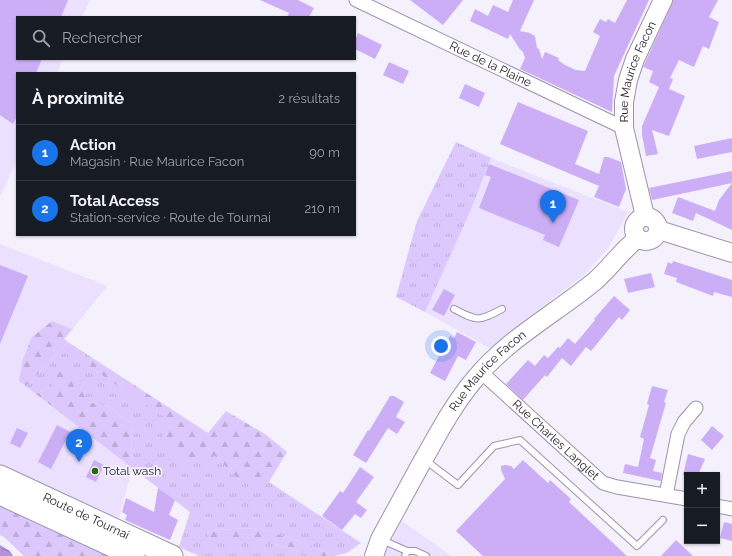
<!DOCTYPE html>
<html lang="fr">
<head>
<meta charset="utf-8">
<style>
	body { margin:0; font-family:Raleway,sans-serif; background:#242831; color:#f1f3f6 }
	.controls { position:absolute; right:12px; bottom:12px; display:grid; overflow:hidden; border-radius:0px; box-shadow:0 1px 3px #0004 }
	.controls button { width:36px; height:36px; display:grid; place-items:center; padding:0; border:0; border-bottom:1px solid #363941; background:#171b24; color:#f1f3f6; font:20px sans-serif }
	.you { position:absolute; left:441px; top:346px; width:14px; height:14px; margin:-10px; border:3px solid #fff; border-radius:50%; background:#1a73e8; box-shadow:0 0 0 6px #1a73e833 }
	.badge { display:grid; place-items:center; width:26px; height:26px; border-radius:50%; background:#1a73e8; color:#fff; font-size:13px; font-weight:700 }
	.pin { position:absolute; translate:-50% -33px; filter:drop-shadow(0 1px 2px #0008) }
	.pin::after { content:''; position:absolute; top:21px; width:14px; height:12px; background:inherit; clip-path:polygon(0 0,100% 0,50% 100%) }
	.list { margin:0; padding:0; list-style:none }
	h2 { display:flex; justify-content:space-between; align-items:center; height:52px; margin:0; padding:0 16px; font-size:17px }
	h2 small { font-size:13px; font-weight:400; color:#9ea1a6 }
	.list li { display:grid; grid-template-columns:26px 1fr auto; gap:12px; align-items:center; box-sizing:border-box; height:56px; padding:0 16px; border-top:1px solid #363941 }
	.list b { display:block; font-size:15px; white-space:nowrap }
	.list p { margin:0; font-size:13px; white-space:nowrap; color:#9ea1a6 }
	.list em { font-size:13px; font-style:normal; color:#9ea1a6 }
	.icon { flex:none; width:22px; height:22px; fill:none; stroke:currentColor; stroke-width:2; stroke-linecap:round; stroke-linejoin:round }
	.map { position:relative; flex:none; width:732px; height:556px; overflow:hidden }
	.search { position:absolute; background:#171b24; box-shadow:0 1px 3px #0004; left:16px; top:16px; width:340px; height:44px; display:flex; align-items:center; gap:10px; box-sizing:border-box; padding:0 14px; border-radius:0px; color:#9ea1a6; font-size:15px }
	.panel { position:absolute; background:#171b24; box-shadow:0 1px 3px #0004; left:16px; top:72px; width:340px; height:164px; border-radius:0px }
	.map>svg:first-child { display:block }
	.built { fill:#ebe0fd }
	.grass { fill:url(#grass-tufts) }
	.forest { fill:url(#forest-firs) }
	.water { fill:url(#water-ripples) }
	.building { fill:#ccaef7 }
	.lines { fill:none; stroke-linecap:round; stroke-linejoin:round }
	.lane-casing { stroke:#9d93ae; stroke-width:8 }
	.street-casing { stroke:#9d93ae; stroke-width:15 }
	.secondary-casing { stroke:#9d93ae; stroke-width:20 }
	.primary-casing { stroke:#9d93ae; stroke-width:23 }
	.lane { stroke:#fff; stroke-width:6 }
	.street { stroke:#fff; stroke-width:13 }
	.secondary { stroke:#fff; stroke-width:18 }
	.primary { stroke:#fff; stroke-width:21 }
	.poi-dot { fill:#246a04; stroke:#f4f0fc; stroke-width:1.5 }
	.labels { text-anchor:middle; stroke-width:3.5; stroke-linejoin:round; paint-order:stroke }
	.street-label { font-size:12px; fill:#292530; stroke:#f4f0fc }
	.poi-label { font-size:12px; fill:#292530; stroke:#f4f0fc; text-anchor:start }
</style>
</head>
<body>
<div class="map">
<svg width="732" height="556" viewBox="0 0 732 556">
	<defs>
		<pattern id="grass-tufts" width="24" height="20" patternUnits="userSpaceOnUse"><rect width="24" height="20" fill="#ddc8fd"/><path d="M3 7l-1-3M5 7V3M7 7l1-3M15 17l-1-3M17 17v-4M19 17l1-3" fill="none" stroke="#beacd9"/></pattern>
		<pattern id="forest-firs" width="22" height="20" patternUnits="userSpaceOnUse"><rect width="22" height="20" fill="#ddc8fd"/><path d="M5 1l3.5 6h-7zM16 11l3.5 6h-7z" fill="#beacd9"/></pattern>
		<pattern id="water-ripples" width="26" height="14" patternUnits="userSpaceOnUse"><rect width="26" height="14" fill="#b093da"/><path d="M2 4q2-2 4 0t4 0M15 11q2-2 4 0t4 0" fill="none" stroke="#8f78b1"/></pattern>
	</defs>
	<rect width="100%" height="100%" fill="#f4f0fc"/>
	<!-- built -->
	<path class="built" d="M 0,0 L 90,0 L 82,17 L 17,17 L 17,59 L 63,59 L 57,73 L 17,73 L 17,160 L 0,197 Z
		M 491,158 L 628,212 L 609,247 L 583,276 L 520,323 L 491,349 L 425,312 L 470,212 Z
		M 0,244 L 107,286 L 64,340 L 20,381 L 132,468 L 119,518 L 0,466 Z
		M 402,521 L 451,556 L 383,556 Z"/>
	<!-- grass -->
	<path class="grass" d="M 456,142 L 491,158 L 470,212 L 425,312 L 396,297 L 417,221 Z
		M 68,342 L 91,357 L 90,367 L 168,419 L 215,456 L 241,482 L 269,482 L 361,543 L 347,553 L 334,556 L 299,541 L 258,528 L 208,530 L 210,540 L 259,540 L 299,551 L 310,556 L 199,556 L 179,547 L 190,512 L 132,468 L 131,424 L 108,406 L 87,402 L 52,386 L 36,394 L 26,386 Z"/>
	<!-- forest -->
	<path class="forest" d="M 52,321 L 72,329 L 64,339 L 68,342 L 26,386 L 19,381 L 23,359 L 32,337 Z
		M 91,357 L 208,433 L 226,411 L 265,434 L 287,452 L 269,482 L 241,482 L 215,456 L 188,464 L 161,441 L 167,419 L 90,367 Z
		M 56,372 L 74,372 L 87,402 L 108,406 L 131,424 L 132,468 L 36,394 L 52,386 Z
		M 0,503 L 117,556 L 24,556 L 4,537 L 0,535 Z
		M 258,528 L 299,541 L 334,556 L 309,556 L 299,551 L 259,540 L 209,540 L 208,530 Z"/>
	<!-- water -->
	<path class="water" d="M 0,545 L 10,551 L 13,556 L 0,556 Z"/>
	<!-- building -->
	<path class="building" d="M 0,0 L 68,0 L 61,17 L 17,17 L 17,59 L 42,59 L 36,73 L 17,73 L 17,116 L 13,124 L 0,115 Z
		M 260,0 L 298,0 L 314,8 L 309,17 L 287,17 L 289,13 Z
		M 410,0 L 463,0 L 443,25 Z
		M 513,0 L 534,0 L 520,31 L 530,33 L 535,36 L 537,48 L 539,49 L 542,59 L 545,52 L 559,58 L 558,60 L 565,65 L 576,70 L 585,71 L 600,36 L 593,32 L 600,19 L 606,22 L 608,19 L 615,23 L 627,0 L 649,0 L 614,76 L 612,112 L 520,69 L 525,58 L 523,52 L 519,48 L 510,34 L 508,39 L 470,21 L 475,9 L 488,16 L 493,5 L 508,12 Z
		M 673,0 L 718,0 L 709,17 L 719,22 L 709,49 L 703,46 L 694,67 L 679,60 L 670,78 L 673,79 L 669,89 L 685,96 L 669,136 L 652,130 L 658,154 L 646,156 L 642,135 L 642,126 L 659,87 L 649,82 L 653,71 L 643,67 L 672,4 Z
		M 358,33 L 382,45 L 375,59 L 355,49 L 355,41 Z
		M 389,62 L 409,71 L 403,84 L 383,75 Z
		M 465,84 L 485,93 L 479,107 L 459,98 Z
		M 518,102 L 588,131 L 575,164 L 599,174 L 604,157 L 608,157 L 621,162 L 626,189 L 619,207 L 594,197 L 599,186 L 500,144 Z
		M 732,138 L 732,152 L 697,159 L 694,146 Z
		M 489,164 L 579,200 L 559,247 L 543,240 L 545,235 L 479,208 L 491,177 L 485,175 Z
		M 732,171 L 732,183 L 652,200 L 649,188 Z
		M 732,183 L 732,230 L 696,213 L 693,221 L 672,213 L 678,197 L 715,211 L 719,200 Z
		M 673,261 L 732,280 L 732,297 L 714,292 L 713,296 L 676,282 L 677,278 L 664,274 L 668,262 L 672,264 Z
		M 0,265 L 28,276 L 0,344 Z
		M 651,273 L 655,287 L 628,293 L 624,279 Z
		M 444,289 L 455,295 L 444,316 L 432,310 Z
		M 614,296 L 630,310 L 622,320 L 619,317 L 591,351 L 586,347 L 571,366 L 562,358 L 547,377 L 545,375 L 523,400 L 506,384 L 528,360 L 535,366 L 544,355 L 548,358 L 558,347 L 560,348 L 568,338 L 575,344 L 595,320 L 594,319 Z
		M 457,332 L 476,342 L 466,360 L 458,356 L 445,381 L 430,373 L 450,336 L 454,338 Z
		M 652,386 L 668,390 L 664,402 L 666,403 L 650,458 L 656,460 L 653,471 L 662,473 L 661,481 L 623,473 L 625,464 L 638,467 L 644,439 L 640,437 L 649,405 L 647,404 Z
		M 390,396 L 394,396 L 404,402 L 396,417 L 405,422 L 397,434 L 388,428 L 366,463 L 353,455 L 368,430 L 369,431 Z
		M 57,425 L 70,432 L 51,469 L 38,462 Z
		M 712,426 L 724,436 L 712,450 L 701,440 Z
		M 17,428 L 28,433 L 20,448 L 10,443 Z
		M 688,454 L 705,459 L 698,475 L 683,475 Z
		M 94,460 L 104,465 L 96,482 L 86,477 Z
		M 523,460 L 548,483 L 550,480 L 571,499 L 569,502 L 627,556 L 483,556 L 456,531 L 505,479 L 501,470 L 501,466 L 505,465 L 511,466 L 514,469 Z
		M 360,467 L 374,477 L 356,502 L 367,510 L 361,518 L 355,514 L 342,530 L 322,516 L 340,491 L 343,493 Z
		M 158,488 L 175,500 L 169,515 L 178,520 L 170,540 L 125,520 L 127,515 L 122,512 L 126,498 L 154,512 Z
		M 724,522 L 732,524 L 732,541 L 720,538 Z
		M 676,540 L 693,556 L 661,556 Z"/>
	<g class="lines">
		<defs>
			<path id="lane" d="M 454,309 C 477,321 478,322 502,309
				M 425,460 L 458,485 L 494,446 L 520,440 L 637,546 L 663,520
				M 382,540 L 407,551 L 405,556
				M 407,551 L 415,551 L 426,556"/>
			<g id="street">
				<path id="s1" d="M 356,0 L 624,128"/>
				<path id="s2" d="M 481,372 L 603,483 L 617,487 L 687,499"/>
				<path d="M 666,495 L 678,434 L 684,422 L 696,408"/>
				<path d="M 717,506 L 732,509"/>
			</g>
			<g id="secondary">
				<path id="s3" d="M 645,216 L 624,128 L 624,102 L 628,80 L 635,59 L 663,0"/>
				<circle cx="646" cy="229" r="12"/>
				<path d="M 659,230 L 732,253"/>
				<path id="s4" d="M 374,556 L 380,539 C 394,513 408,488 422,462 C 438,434 453,405 474,380 C 507,339 555,314 595,281 C 611,267 622,250 638,238"/>
			</g>
			<g id="primary">
				<path id="s5" d="M 0,476 L 172,556"/>
				<path d="M 0,494 L 134,556"/>
			</g>
		</defs>
		<!-- lane casing -->
		<use href="#lane" class="lane-casing"/>
		<!-- street casing -->
		<use href="#street" class="street-casing"/>
		<!-- secondary casing -->
		<use href="#secondary" class="secondary-casing"/>
		<!-- primary casing -->
		<use href="#primary" class="primary-casing"/>
		<!-- lane -->
		<use href="#lane" class="lane"/>
		<!-- street -->
		<use href="#street" class="street"/>
		<!-- secondary -->
		<use href="#secondary" class="secondary"/>
		<!-- primary -->
		<use href="#primary" class="primary"/>
	</g>
	<!-- markers -->
	<circle class="poi-dot" cx="95" cy="471" r="4"/>
	<g class="labels">
		<!-- street labels -->
		<g class="street-label">
			<text dy="4" stroke="none"><textPath href="#s1" startOffset="149">Rue de la Plaine</textPath></text>
			<text dy="4" stroke="none"><textPath href="#s3" startOffset="149">Rue Maurice Facon</textPath></text>
			<text dy="4" stroke="none"><textPath href="#s4" startOffset="219">Rue Maurice Facon</textPath></text>
			<text dy="4" stroke="none"><textPath href="#s2" startOffset="101">Rue Charles Langlet</textPath></text>
			<text dy="4" stroke="none"><textPath href="#s5" startOffset="95">Route de Tournai</textPath></text>
		</g>
		<!-- poi labels -->
		<g class="poi-label">
			<text x="103" y="475">Total wash</text>
		</g>
	</g>
</svg>
<div class="controls">
<button>+</button>
<button>−</button>
</div>
<div class="you"></div>
<div class="pin badge" style="left:553px;top:223px">1</div>
<div class="pin badge" style="left:79px;top:462px">2</div>
<div class="search"><svg class="icon" aria-label="search" viewBox="0 0 24 24"><circle cx="10" cy="10" r="6"/><path d="M15 15l6 6"/></svg>Rechercher</div>
<section class="panel">
<h2>À proximité<small>2 résultats</small></h2>
<ul class="list">
<li><span class="badge">1</span><div><b>Action</b><p>Magasin · Rue Maurice Facon</p></div><em>90 m</em></li>
<li><span class="badge">2</span><div><b>Total Access</b><p>Station-service · Route de Tournai</p></div><em>210 m</em></li>
</ul>
</section>
</div>
</body>
</html>
